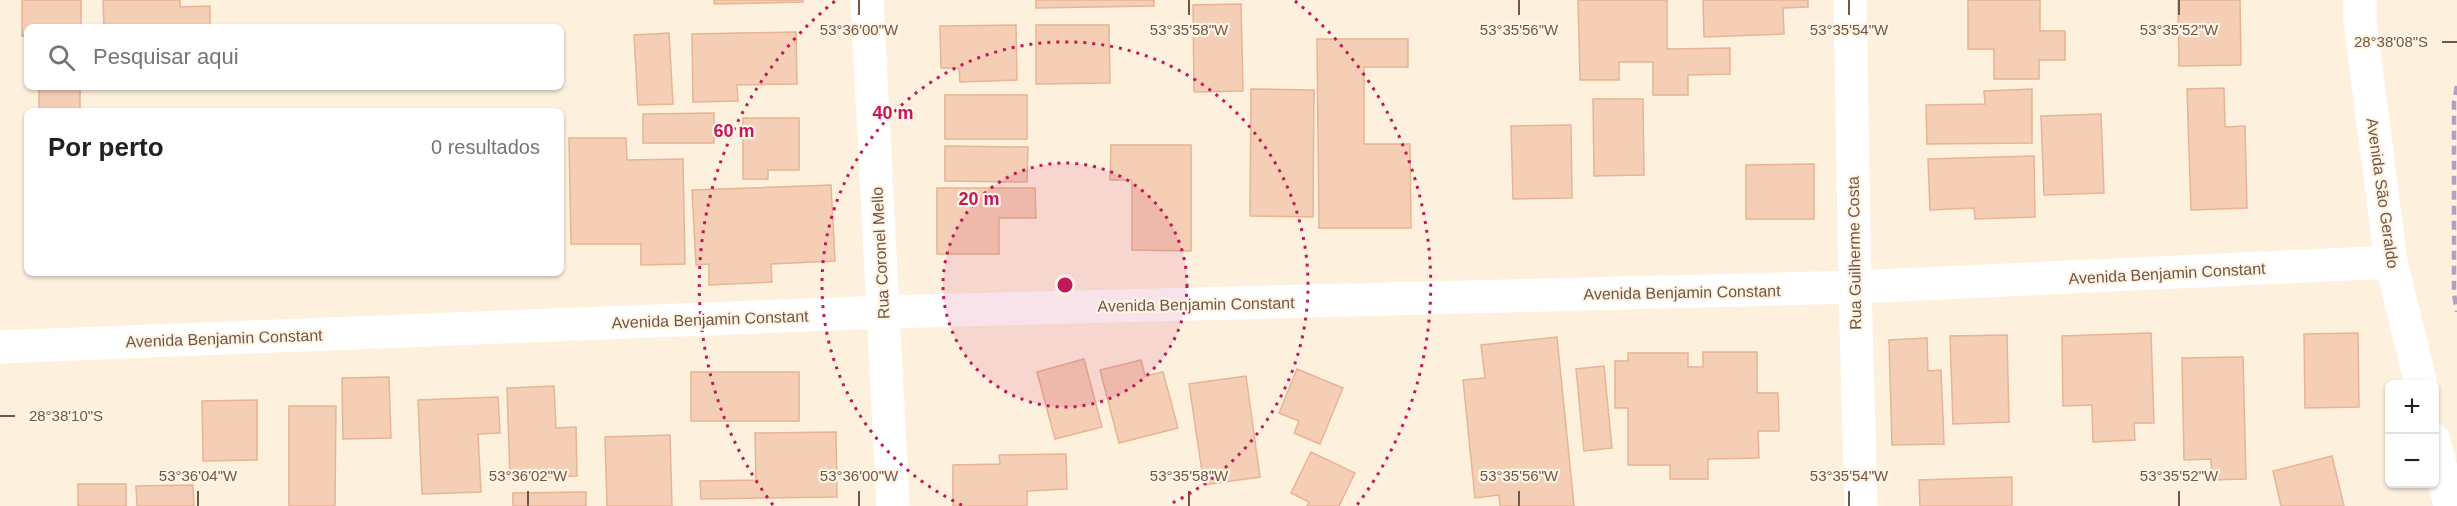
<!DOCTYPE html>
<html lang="pt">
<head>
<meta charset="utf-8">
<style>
	body { margin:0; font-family:Arial,sans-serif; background:#f2f2f2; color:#202124 }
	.controls { position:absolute; right:18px; bottom:18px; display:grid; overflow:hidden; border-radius:9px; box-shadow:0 2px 4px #0004 }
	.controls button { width:54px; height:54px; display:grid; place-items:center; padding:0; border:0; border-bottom:2px solid #e0e0e0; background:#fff; color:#202124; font:30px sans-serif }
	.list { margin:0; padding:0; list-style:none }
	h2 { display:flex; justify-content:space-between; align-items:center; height:78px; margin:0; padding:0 24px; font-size:26px }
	h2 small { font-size:20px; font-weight:400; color:#757577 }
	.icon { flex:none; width:33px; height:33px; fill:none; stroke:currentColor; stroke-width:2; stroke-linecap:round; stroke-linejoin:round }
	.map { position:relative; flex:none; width:2457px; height:506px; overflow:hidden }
	.search { position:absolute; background:#fff; box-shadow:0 2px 4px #0004; left:24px; top:24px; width:540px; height:66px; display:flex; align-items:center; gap:15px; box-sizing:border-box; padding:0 21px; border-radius:9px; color:#757577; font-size:22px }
	.panel { position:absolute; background:#fff; box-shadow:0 2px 4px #0004; left:24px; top:108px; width:540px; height:168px; border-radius:9px }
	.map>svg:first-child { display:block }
	.building { fill:#f4ceb5; stroke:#e8b494; stroke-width:1.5 }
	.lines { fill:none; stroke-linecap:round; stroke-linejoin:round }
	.minor { stroke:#fff; stroke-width:33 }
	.tertiary { stroke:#fff; stroke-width:33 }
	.rail { stroke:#b39ec6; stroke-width:4.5; stroke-dasharray:9 6; stroke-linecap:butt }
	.ticks { fill:none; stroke:#745645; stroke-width:2 }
	.ring { fill:none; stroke:#c2185b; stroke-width:3; stroke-dasharray:3 6 }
	.labels { text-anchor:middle; stroke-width:4.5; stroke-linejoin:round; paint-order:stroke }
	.street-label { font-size:16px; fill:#745645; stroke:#fff5e6 }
	.ticks-label { font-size:15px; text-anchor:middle; fill:#745645; stroke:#fff5e6; stroke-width:4.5; stroke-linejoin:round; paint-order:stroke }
	.centre { fill:#c2185b; stroke:#fff5e6; stroke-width:3 }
	.ring-label { font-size:18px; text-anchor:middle; font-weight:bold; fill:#c2185b; stroke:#fff5e6; stroke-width:4.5; stroke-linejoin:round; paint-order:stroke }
</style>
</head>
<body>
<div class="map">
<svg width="2457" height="506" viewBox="0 0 2457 506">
	<rect width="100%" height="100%" fill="#fdf1de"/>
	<!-- building -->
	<path class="building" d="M 22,0 L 81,0 L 81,27 L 27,27 L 27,36 L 22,36 Z
		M 103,0 L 180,0 L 180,7 L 210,6 L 210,27 L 104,27 Z
		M 714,0 L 803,0 L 803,2 L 714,4 Z
		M 1036,0 L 1154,0 L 1154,6 L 1036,8 Z
		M 1578,0 L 1667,0 L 1667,49 L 1730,48 L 1730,74 L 1688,75 L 1688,95 L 1653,95 L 1653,62 L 1619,62 L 1619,80 L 1580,80 Z
		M 1703,0 L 1808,0 L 1808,7 L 1783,8 L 1784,34 L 1704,37 Z
		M 1968,0 L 2040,0 L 2040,31 L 2065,31 L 2065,60 L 2039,60 L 2039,79 L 1994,79 L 1994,49 L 1968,49 Z
		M 2178,0 L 2240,0 L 2241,65 L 2179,66 Z
		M 1241,4 L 1243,91 L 1194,92 L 1193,5 Z
		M 1016,25 L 1017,80 L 960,82 L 959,68 L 941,68 L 940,26 Z
		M 1036,25 L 1109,25 L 1110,83 L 1036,84 Z
		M 796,32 L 797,84 L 737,85 L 738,101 L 693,102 L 692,34 Z
		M 669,33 L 673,104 L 638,105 L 634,35 Z
		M 1317,39 L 1408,39 L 1408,67 L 1364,67 L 1364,144 L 1410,144 L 1411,228 L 1319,228 Z
		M 39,87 L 80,87 L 80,111 L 39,111 Z
		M 2224,88 L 2225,127 L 2245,126 L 2247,208 L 2191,210 L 2187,89 Z
		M 1251,89 L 1314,90 L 1313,217 L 1250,216 Z
		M 2032,89 L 2032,143 L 1927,144 L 1926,105 L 1985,104 L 1984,91 Z
		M 945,95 L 1027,95 L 1027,139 L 945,139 Z
		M 1593,99 L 1643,99 L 1644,175 L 1594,176 Z
		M 714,113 L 714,143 L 643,143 L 643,114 Z
		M 2101,114 L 2104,193 L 2044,195 L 2041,116 Z
		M 743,118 L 799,118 L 799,170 L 768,170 L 768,179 L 743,179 Z
		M 1571,125 L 1572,198 L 1513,199 L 1511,126 Z
		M 569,138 L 626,138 L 627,160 L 683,159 L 685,264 L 641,265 L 641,244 L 571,244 Z
		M 1111,145 L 1191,145 L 1191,251 L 1132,250 L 1132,180 L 1110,180 Z
		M 945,146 L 1028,147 L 1027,182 L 945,181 Z
		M 2034,156 L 2035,217 L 1975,219 L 1974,208 L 1930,210 L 1928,159 Z
		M 1814,164 L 1814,219 L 1746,219 L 1746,165 Z
		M 831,185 L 835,261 L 771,264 L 772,282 L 709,285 L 709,264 L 696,265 L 692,190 Z
		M 937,188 L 1035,188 L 1036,218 L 999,218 L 999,254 L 937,254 Z
		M 2151,333 L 2154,423 L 2134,423 L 2135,440 L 2093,442 L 2092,405 L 2063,406 L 2062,336 Z
		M 2358,333 L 2359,407 L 2305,408 L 2304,334 Z
		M 2007,335 L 2009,422 L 1953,424 L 1950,336 Z
		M 1557,337 L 1574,506 L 1500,506 L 1499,495 L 1475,498 L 1463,380 L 1485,378 L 1481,345 Z
		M 1927,338 L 1928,371 L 1941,370 L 1944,444 L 1892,445 L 1889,340 Z
		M 1703,352 L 1757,352 L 1757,393 L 1778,393 L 1779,431 L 1758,431 L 1759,458 L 1708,459 L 1708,479 L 1670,479 L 1670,465 L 1628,465 L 1628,408 L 1615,408 L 1615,361 L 1628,361 L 1628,353 L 1688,353 L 1688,367 L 1703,367 Z
		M 2243,357 L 2246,479 L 2212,480 L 2211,459 L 2184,460 L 2182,358 Z
		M 1084,359 L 1102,427 L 1055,439 L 1037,372 Z
		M 1141,360 L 1145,376 L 1163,372 L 1178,428 L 1119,443 L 1100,370 Z
		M 1604,366 L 1612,448 L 1584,451 L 1576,369 Z
		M 1297,369 L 1343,388 L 1320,444 L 1294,433 L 1299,421 L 1279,413 Z
		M 691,372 L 799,372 L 799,421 L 691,421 Z
		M 1246,376 L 1260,477 L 1204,485 L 1189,384 Z
		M 389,377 L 391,438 L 343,439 L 342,378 Z
		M 554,386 L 556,428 L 576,427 L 577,476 L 510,478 L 507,388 Z
		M 498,397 L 500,433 L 478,434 L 481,492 L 422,494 L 418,400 Z
		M 257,400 L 257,460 L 203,461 L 202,401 Z
		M 289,406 L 336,406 L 335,506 L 289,506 Z
		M 836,432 L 837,497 L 701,499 L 700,481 L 756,480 L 755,433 Z
		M 670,435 L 672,506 L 607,506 L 605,437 Z
		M 1311,452 L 1355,473 L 1339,506 L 1307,506 L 1309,502 L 1291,493 Z
		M 1066,454 L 1067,489 L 1027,491 L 1027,506 L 953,506 L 953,465 L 1000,464 L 999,455 Z
		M 2332,456 L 2344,506 L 2281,506 L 2273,471 Z
		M 2012,477 L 2012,506 L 1920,506 L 1919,480 Z
		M 78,484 L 126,484 L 126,506 L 78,506 Z
		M 193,485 L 194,506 L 137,506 L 136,486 Z
		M 586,492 L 586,506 L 513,506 L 513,493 Z"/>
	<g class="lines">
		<!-- minor -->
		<path class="minor" d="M 867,0 L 893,506
			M 1850,0 L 1855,287 L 1861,506
			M 0,347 L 882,312 L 1855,287 L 2391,262"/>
		<!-- tertiary -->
		<path class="tertiary" d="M 2360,0 L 2360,21 L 2391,262 L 2421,384
			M 2434,440 L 2450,506"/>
		<!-- rail -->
		<path class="rail" d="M 2457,86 L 2454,102 L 2454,294 L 2457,312"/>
	</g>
	<!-- ticks -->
	<path class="ticks" d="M 859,0 L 859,15M 1189,0 L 1189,15M 1519,0 L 1519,15M 1849,0 L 1849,15M 2179,0 L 2179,15M 2442,42 L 2457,42M 0,416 L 15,416M 198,491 L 198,506M 528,491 L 528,506M 859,491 L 859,506M 1189,491 L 1189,506M 1519,491 L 1519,506M 1849,491 L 1849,506M 2179,491 L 2179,506"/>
	<!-- distance rings -->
	<circle cx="1065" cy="285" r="122" fill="#c2185b" fill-opacity=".12"/>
	<g class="ring">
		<circle cx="1065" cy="285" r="122"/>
		<path d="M962 505A243 243 0 1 1 1168 505"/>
		<path d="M773 505A365 365 0 0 1 835 1M1295 1A365 365 0 0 1 1357 505"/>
	</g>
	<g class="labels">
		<!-- street labels -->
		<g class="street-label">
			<text transform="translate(2383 193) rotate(82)" y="6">Avenida São Geraldo</text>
			<text transform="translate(880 253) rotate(-93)" y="6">Rua Coronel Mello</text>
			<text transform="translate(1854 253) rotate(-91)" y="6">Rua Guilherme Costa</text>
			<text transform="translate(2167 273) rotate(-3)" y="6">Avenida Benjamin Constant</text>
			<text transform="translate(1682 292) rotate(-1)" y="6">Avenida Benjamin Constant</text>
			<text transform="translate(1196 304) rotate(-1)" y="6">Avenida Benjamin Constant</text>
			<text transform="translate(710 319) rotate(-2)" y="6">Avenida Benjamin Constant</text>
			<text transform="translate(224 338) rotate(-2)" y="6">Avenida Benjamin Constant</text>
		</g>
	</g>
	<g class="ticks-label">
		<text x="859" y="35">53°36'00"W</text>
		<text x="1189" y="35">53°35'58"W</text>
		<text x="1519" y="35">53°35'56"W</text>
		<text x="1849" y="35">53°35'54"W</text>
		<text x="2179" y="35">53°35'52"W</text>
		<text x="2391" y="47">28°38'08"S</text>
		<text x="66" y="421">28°38'10"S</text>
		<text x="198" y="481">53°36'04"W</text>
		<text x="528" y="481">53°36'02"W</text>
		<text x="859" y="481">53°36'00"W</text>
		<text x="1189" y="481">53°35'58"W</text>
		<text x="1519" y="481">53°35'56"W</text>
		<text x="1849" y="481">53°35'54"W</text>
		<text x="2179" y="481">53°35'52"W</text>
	</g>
	<circle cx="1065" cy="285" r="9" class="centre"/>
	<g class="ring-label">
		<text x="893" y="119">40 m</text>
		<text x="734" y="137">60 m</text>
		<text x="979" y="205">20 m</text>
	</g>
</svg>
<div class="controls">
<button>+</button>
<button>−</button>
</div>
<div class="search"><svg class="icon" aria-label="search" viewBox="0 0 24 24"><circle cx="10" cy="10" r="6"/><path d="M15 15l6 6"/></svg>Pesquisar aqui</div>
<section class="panel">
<h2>Por perto<small>0 resultados</small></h2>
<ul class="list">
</ul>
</section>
</div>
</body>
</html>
